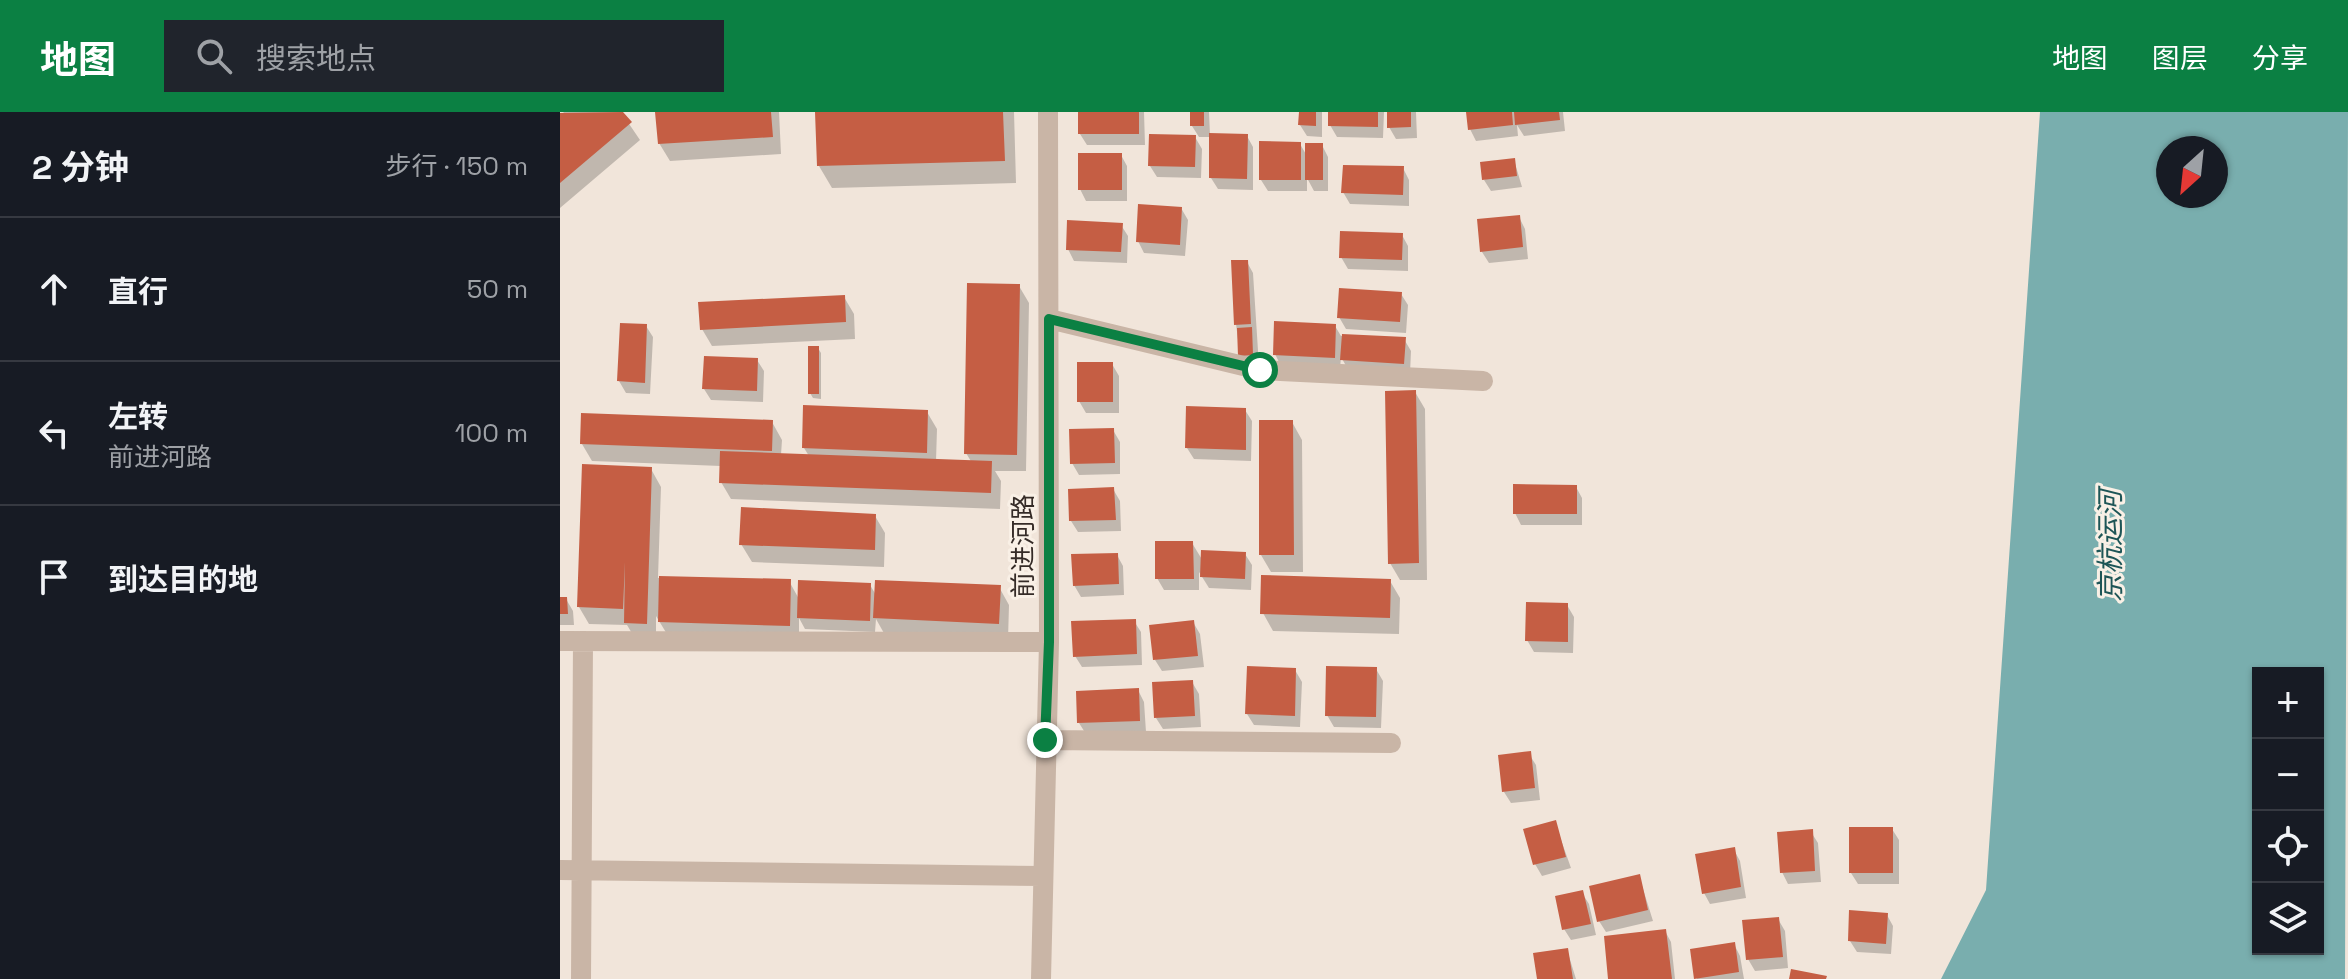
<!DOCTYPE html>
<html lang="zh">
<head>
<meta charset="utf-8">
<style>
	body { margin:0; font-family:"Space Grotesk","Noto Sans SC",sans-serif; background:#20242c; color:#f1f3f6 }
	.controls { position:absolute; right:24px; bottom:24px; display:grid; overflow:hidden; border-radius:0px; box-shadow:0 2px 6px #0004 }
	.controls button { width:72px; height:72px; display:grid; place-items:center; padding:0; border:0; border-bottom:2px solid #363941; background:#171b24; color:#f1f3f6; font:40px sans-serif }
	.compass { position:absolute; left:1596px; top:24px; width:72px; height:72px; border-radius:50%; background:#171b24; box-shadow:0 2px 6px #0004; rotate:207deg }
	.stop { position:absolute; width:24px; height:24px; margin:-18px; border:6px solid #0b8043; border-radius:50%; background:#fff }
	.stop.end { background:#0b8043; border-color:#fff; box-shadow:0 2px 8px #0008 }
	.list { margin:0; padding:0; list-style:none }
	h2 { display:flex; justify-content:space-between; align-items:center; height:104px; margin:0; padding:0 32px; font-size:34px }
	h2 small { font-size:26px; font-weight:400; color:#9ea1a6 }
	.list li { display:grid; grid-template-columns:52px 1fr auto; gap:24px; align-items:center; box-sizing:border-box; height:144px; padding:0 32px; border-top:2px solid #363941 }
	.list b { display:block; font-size:30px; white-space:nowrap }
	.list p { margin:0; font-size:26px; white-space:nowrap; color:#9ea1a6 }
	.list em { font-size:26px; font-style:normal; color:#9ea1a6 }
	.icon { flex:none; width:44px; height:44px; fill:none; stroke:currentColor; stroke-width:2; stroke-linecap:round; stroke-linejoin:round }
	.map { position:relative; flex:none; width:1788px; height:867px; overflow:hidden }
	header { display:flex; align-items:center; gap:48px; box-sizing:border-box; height:112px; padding:0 40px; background:#0b8043; color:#fff }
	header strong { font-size:38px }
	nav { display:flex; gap:44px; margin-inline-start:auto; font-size:28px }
	.search { width:560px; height:72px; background:#20242c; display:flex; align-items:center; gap:20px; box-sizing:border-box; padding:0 28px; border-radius:0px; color:#9ea1a6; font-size:30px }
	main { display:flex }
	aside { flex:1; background:#171b24 }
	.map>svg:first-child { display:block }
	.water { fill:#79aeae; fill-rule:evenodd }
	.shadow { fill:#0003 }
	.building { fill:#c55e44 }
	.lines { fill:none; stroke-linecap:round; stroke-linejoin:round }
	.minor { stroke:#c9b5a6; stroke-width:20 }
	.route { stroke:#0b8043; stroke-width:10 }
	.labels { text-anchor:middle; stroke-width:6; stroke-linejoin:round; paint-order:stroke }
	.street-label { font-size:26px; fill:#352b27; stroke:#f9f0e6 }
	.water-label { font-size:28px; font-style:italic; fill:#1d5556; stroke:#f9f0e6 }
</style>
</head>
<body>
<header>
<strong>地图</strong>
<div class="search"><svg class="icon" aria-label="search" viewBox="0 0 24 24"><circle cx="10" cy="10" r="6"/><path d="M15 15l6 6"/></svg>搜索地点</div>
<nav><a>地图</a><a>图层</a><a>分享</a></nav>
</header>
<main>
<aside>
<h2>2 分钟<small>步行 · 150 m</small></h2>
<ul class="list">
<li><svg class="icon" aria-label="ahead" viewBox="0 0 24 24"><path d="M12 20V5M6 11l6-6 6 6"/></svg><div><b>直行</b></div><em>50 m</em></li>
<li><svg class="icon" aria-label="left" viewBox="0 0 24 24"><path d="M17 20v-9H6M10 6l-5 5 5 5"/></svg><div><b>左转</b><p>前进河路</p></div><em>100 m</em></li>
<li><svg class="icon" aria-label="arrive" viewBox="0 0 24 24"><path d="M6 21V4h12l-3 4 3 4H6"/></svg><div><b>到达目的地</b></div></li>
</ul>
</aside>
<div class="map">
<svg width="1788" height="867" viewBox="0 0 1788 867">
	<rect width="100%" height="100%" fill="#f1e5da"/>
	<!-- water -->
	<path class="water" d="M 1480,0 L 1788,0 L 1785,867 L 1381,867 L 1426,778 ZM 1608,36 L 1656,36 L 1656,84 L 1608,84 ZM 1698,561 L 1758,561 L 1758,837 L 1698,837 Z"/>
	<!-- shadow -->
	<path class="shadow" d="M 4,0 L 61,0 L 80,28 L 0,96 L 0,4 Z
		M 97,0 L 219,0 L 221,42 L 110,49 L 99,31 Z
		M 257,0 L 454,0 L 456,71 L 272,76 L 259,54 Z
		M 520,0 L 584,0 L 585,33 L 527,33 L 520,22 Z
		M 632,0 L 649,0 L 650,23 L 687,24 L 693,35 L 693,78 L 658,77 L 651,66 L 651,25 L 639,25 L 632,14 Z
		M 741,0 L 762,0 L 762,25 L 747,24 L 740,13 Z
		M 770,0 L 824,0 L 823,26 L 777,25 L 770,13 Z
		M 829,0 L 856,0 L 857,26 L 836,27 L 829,15 Z
		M 908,0 L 1003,0 L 1005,19 L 964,24 L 957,13 L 958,24 L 916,29 L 910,17 Z
		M 635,25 L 642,37 L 641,66 L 597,65 L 590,54 Z
		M 740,32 L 747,44 L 762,33 L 768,45 L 768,79 L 754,79 L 747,66 L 747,79 L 708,79 L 701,68 Z
		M 561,43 L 567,54 L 567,89 L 526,89 L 520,77 Z
		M 954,48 L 962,75 L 931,79 L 924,68 Z
		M 843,56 L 849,68 L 849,94 L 790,92 L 783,80 Z
		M 621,96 L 628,108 L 625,144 L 584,141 L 578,129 Z
		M 959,105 L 965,117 L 968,147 L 929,151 L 922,140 L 919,109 Z
		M 561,113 L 568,124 L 567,151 L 514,149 L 508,137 Z
		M 842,123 L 848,134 L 848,159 L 788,157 L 781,145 Z
		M 687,150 L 693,161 L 699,254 L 680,243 L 676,212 Z
		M 459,174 L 469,191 L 466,359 L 435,359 L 441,369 L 440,397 L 171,387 L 161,370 L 161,354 L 32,349 L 22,332 L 212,310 L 222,328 L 221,343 L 249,344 L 244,336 L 367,300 L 377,317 L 376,349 L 412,351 L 406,341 Z
		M 841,182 L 848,193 L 846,221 L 786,217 L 779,205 Z
		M 284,185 L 294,202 L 295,227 L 152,234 L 142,217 Z
		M 86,214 L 93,225 L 90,282 L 66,281 L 59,269 Z
		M 775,214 L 781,224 L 844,227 L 851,239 L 850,262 L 789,259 L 781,245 L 780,257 L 721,254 L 715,242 Z
		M 258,236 L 261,241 L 261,287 L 253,286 L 250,281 Z
		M 197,248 L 204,259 L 203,290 L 151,288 L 144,277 Z
		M 552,252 L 559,264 L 559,301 L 526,301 L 519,289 Z
		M 855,280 L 865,297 L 867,468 L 840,468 L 830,451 Z
		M 685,298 L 692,309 L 691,349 L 634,347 L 627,336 Z
		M 732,310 L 742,328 L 743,460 L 711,460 L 701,443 Z
		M 553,318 L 560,330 L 560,362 L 519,363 L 512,351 Z
		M 91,357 L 101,375 L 98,466 L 229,469 L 239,487 L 310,473 L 316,483 L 439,475 L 449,493 L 448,528 L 325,523 L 316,507 L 315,520 L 245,517 L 239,506 L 239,531 L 110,527 L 96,504 L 96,529 L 76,528 L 67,513 L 29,512 L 19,495 Z
		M 1016,375 L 1022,386 L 1022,413 L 961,413 L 955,401 Z
		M 553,377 L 560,389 L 561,419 L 518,420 L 511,409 Z
		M 315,404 L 325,421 L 324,455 L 192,450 L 181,432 Z
		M 632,431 L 643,449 L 685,442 L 692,453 L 691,478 L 649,476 L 639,460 L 639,478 L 604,478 L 597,466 Z
		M 557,443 L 563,454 L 564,483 L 521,485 L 514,473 Z
		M 830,469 L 840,486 L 839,522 L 713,519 L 703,501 Z
		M 0,487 L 6,487 L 13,499 L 14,513 L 0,513 Z
		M 1007,493 L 1014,505 L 1013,541 L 974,540 L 967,528 Z
		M 574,509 L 581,520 L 582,553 L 522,555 L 515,544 Z
		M 633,510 L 640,522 L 644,555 L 602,559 L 595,548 Z
		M 816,557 L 823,569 L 821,616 L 774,615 L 767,603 Z
		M 735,558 L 742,570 L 740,615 L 694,613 L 687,602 Z
		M 632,570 L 639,582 L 641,615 L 603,617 L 596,606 Z
		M 578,578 L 584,590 L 586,620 L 526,622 L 519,611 Z
		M 969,642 L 976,653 L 980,688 L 951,691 L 944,680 Z
		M 995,711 L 1011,756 L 982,764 L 975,752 Z
		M 1332,717 L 1339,728 L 1339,772 L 1298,772 L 1291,761 Z
		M 1251,720 L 1258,731 L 1261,770 L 1228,772 L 1222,760 Z
		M 1174,738 L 1180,749 L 1186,786 L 1150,792 L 1144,781 Z
		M 1079,764 L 1093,809 L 1046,820 L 1039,809 Z
		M 1022,781 L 1029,792 L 1036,823 L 1011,828 L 1004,817 Z
		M 1327,803 L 1333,814 L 1331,842 L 1297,840 L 1290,829 Z
		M 1218,807 L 1225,819 L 1228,856 L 1195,859 L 1188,847 Z
		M 1105,819 L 1111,830 L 1115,867 L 1050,867 Z
		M 1174,832 L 1180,844 L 1184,867 L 1137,867 L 1132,839 Z
		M 1007,838 L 1016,867 L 979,867 Z"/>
	<!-- building -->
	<path class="building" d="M 63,0 L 72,10 L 0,71 L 0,1 Z
		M 95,0 L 211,0 L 213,25 L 98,32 Z
		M 255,0 L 443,0 L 445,49 L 257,54 Z
		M 518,0 L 579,0 L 579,22 L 518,22 Z
		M 630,0 L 644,0 L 644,14 L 630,14 Z
		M 739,0 L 756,0 L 756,14 L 738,13 Z
		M 768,0 L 818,0 L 818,15 L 768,14 Z
		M 827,0 L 851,0 L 851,15 L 827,16 Z
		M 906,0 L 952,0 L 953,13 L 908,18 Z
		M 954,0 L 999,0 L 1000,8 L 955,13 Z
		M 649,21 L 688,22 L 687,67 L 649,66 Z
		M 589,22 L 636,23 L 635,55 L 588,54 Z
		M 699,29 L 741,30 L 741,68 L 699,68 Z
		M 745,31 L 763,31 L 763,68 L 745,68 Z
		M 518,41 L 562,41 L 562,78 L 518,78 Z
		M 955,46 L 957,64 L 922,68 L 920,50 Z
		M 783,53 L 844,54 L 843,83 L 781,81 Z
		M 578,92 L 622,95 L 620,133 L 576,130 Z
		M 960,103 L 963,135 L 920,140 L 917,107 Z
		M 507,108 L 563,111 L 561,140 L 506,138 Z
		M 780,119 L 843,121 L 842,148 L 779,146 Z
		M 671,148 L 688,148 L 691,212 L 674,213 Z
		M 407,171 L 460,172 L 457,343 L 404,342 Z
		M 779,176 L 842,180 L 840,210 L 777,206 Z
		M 285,183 L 286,210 L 140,218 L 138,190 Z
		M 714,209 L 776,212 L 775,246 L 713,243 Z
		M 60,211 L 87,212 L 85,271 L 57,269 Z
		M 692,215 L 693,243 L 678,244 L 677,216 Z
		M 782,222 L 846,225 L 844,252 L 780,248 Z
		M 248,234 L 259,234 L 259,282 L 248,282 Z
		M 144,244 L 198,246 L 197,279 L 142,277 Z
		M 517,250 L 553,250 L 553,290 L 517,290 Z
		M 856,278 L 859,451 L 828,452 L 825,279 Z
		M 243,293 L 368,298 L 367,341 L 242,336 Z
		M 626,294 L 686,296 L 686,338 L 625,336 Z
		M 21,301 L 213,308 L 212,339 L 20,332 Z
		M 699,308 L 733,308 L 734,443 L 699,443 Z
		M 554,316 L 555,351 L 510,352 L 509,317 Z
		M 160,339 L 432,349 L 431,381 L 159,371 Z
		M 22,352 L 92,355 L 87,512 L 64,511 L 65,450 L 63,497 L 17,495 Z
		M 953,372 L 1017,373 L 1017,402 L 953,402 Z
		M 554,375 L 556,408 L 509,409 L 508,377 Z
		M 181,395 L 316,402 L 315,438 L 179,433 Z
		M 595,429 L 633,429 L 634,467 L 595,467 Z
		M 641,438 L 686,440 L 685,467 L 640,465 Z
		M 558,441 L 559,472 L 513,474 L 511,442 Z
		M 701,463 L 831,467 L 830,506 L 700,502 Z
		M 99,464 L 231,467 L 230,514 L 98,510 Z
		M 238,468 L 311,471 L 310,509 L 237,506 Z
		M 315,468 L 441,473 L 439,512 L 313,506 Z
		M 0,485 L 7,485 L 8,502 L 0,502 Z
		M 966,490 L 1008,491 L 1008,530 L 965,529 Z
		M 576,507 L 577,542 L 513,545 L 511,509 Z
		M 634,508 L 638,544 L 593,548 L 589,513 Z
		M 687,554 L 736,556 L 735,604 L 685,602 Z
		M 766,554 L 817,555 L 816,605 L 765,604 Z
		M 633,568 L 635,604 L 594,606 L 592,570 Z
		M 579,576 L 580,609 L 517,611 L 516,579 Z
		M 971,639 L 975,676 L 942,680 L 938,643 Z
		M 996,708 L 1006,745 L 973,753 L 963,717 Z
		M 1289,715 L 1333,715 L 1333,761 L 1289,761 Z
		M 1253,717 L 1255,759 L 1220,761 L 1217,720 Z
		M 1175,735 L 1181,775 L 1142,782 L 1135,742 Z
		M 1080,762 L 1088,798 L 1037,810 L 1029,774 Z
		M 1023,778 L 1031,812 L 1002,818 L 995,784 Z
		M 1289,798 L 1328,801 L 1326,832 L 1288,829 Z
		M 1219,805 L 1223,845 L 1186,848 L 1182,808 Z
		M 1106,817 L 1112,867 L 1048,867 L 1044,824 Z
		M 1175,830 L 1179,860 L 1134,867 L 1130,837 Z
		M 1008,836 L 1013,867 L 977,867 L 973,841 Z
		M 1231,857 L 1267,864 L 1266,867 L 1229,867 Z"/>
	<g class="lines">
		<!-- minor -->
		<path class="minor" d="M 489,207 L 700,258 L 923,269
			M 0,529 L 489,530
			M 485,628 L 831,631
			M 0,758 L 482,764
			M 21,867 L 23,529
			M 481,867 L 489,530 L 488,0"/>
	</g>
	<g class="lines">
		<!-- route -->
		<path class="route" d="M 485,628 L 489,530 L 489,207 L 700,258"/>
	</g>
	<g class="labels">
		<!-- street labels -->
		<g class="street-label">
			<text transform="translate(463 434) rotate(-90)" y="9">前进河路</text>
		</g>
		<!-- water labels -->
		<g class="water-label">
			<text transform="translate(1550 434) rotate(-90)" y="10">京杭运河</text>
		</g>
	</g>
</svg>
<div class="controls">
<button>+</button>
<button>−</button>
<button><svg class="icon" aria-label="locate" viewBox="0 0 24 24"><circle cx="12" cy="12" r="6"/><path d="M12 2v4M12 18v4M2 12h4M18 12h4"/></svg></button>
<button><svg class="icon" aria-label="layers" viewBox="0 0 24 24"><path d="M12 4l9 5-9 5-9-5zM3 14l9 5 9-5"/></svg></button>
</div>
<svg class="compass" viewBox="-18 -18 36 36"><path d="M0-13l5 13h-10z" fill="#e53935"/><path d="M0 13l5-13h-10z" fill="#9ea1a6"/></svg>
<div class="stop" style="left:700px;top:258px"></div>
<div class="stop end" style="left:485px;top:628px"></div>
</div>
</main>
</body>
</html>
